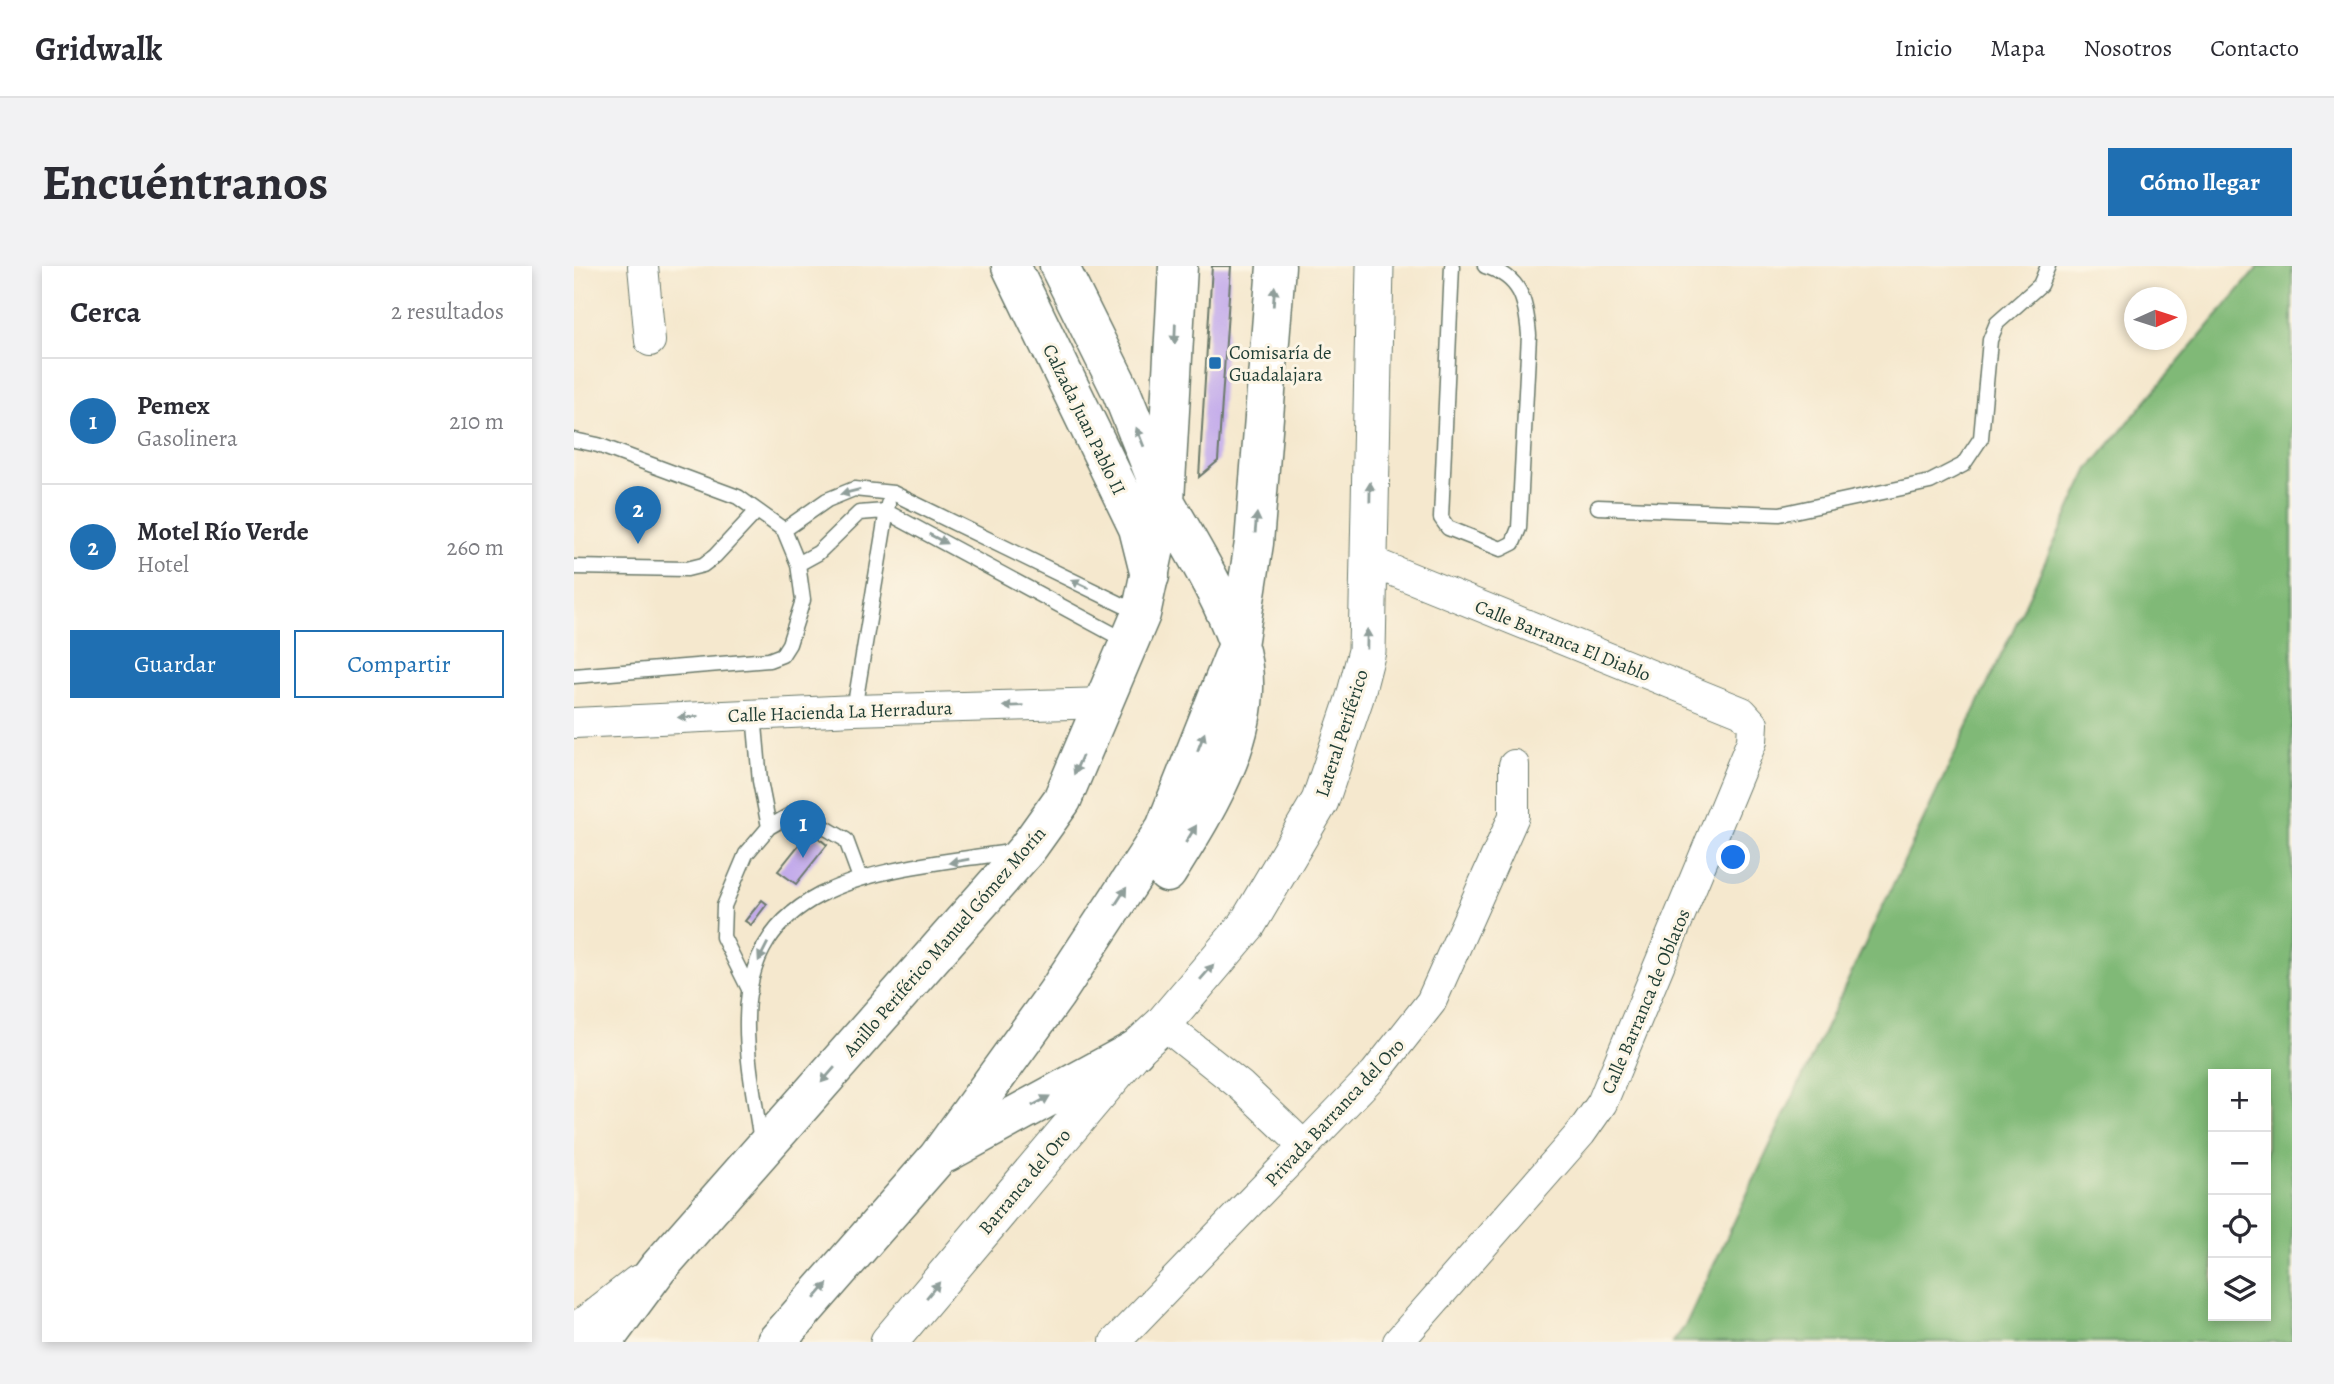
<!DOCTYPE html>
<html lang="es">
<head>
<meta charset="utf-8">
<style>
	body { margin:0; font-family:Alegreya,serif; background:#f2f2f3; color:#2b2b33 }
	.controls { position:absolute; right:21px; bottom:21px; display:grid; overflow:hidden; border-radius:0px; box-shadow:0 4px 10px #0003 }
	.controls button { width:63px; height:63px; display:grid; place-items:center; padding:0; border:0; border-bottom:2px solid #e1e1e2; background:#fff; color:#2b2b33; font:35px sans-serif }
	.compass { position:absolute; left:1550px; top:21px; width:63px; height:63px; border-radius:50%; background:#fff; box-shadow:0 4px 10px #0003; rotate:87deg }
	.you { position:absolute; left:1160px; top:592px; width:24px; height:24px; margin:-18px; border:5px solid #fff; border-radius:50%; background:#1a73e8; box-shadow:0 0 0 10px #1a73e833 }
	.badge { display:grid; place-items:center; width:46px; height:46px; border-radius:50%; background:#1f6fb2; color:#fff; font-size:23px; font-weight:700 }
	.pin { position:absolute; translate:-50% -58px; filter:drop-shadow(0 2px 4px #0008) }
	.pin::after { content:''; position:absolute; top:37px; width:24px; height:21px; background:inherit; clip-path:polygon(0 0,100% 0,50% 100%) }
	.list { margin:0; padding:0; list-style:none }
	h2 { display:flex; justify-content:space-between; align-items:center; height:91px; margin:0; padding:0 28px; font-size:30px }
	h2 small { font-size:23px; font-weight:400; color:#7c7c81 }
	.list li { display:grid; grid-template-columns:46px 1fr auto; gap:21px; align-items:center; box-sizing:border-box; height:126px; padding:0 28px; border-top:2px solid #e1e1e2 }
	.list b { display:block; font-size:26px; white-space:nowrap }
	.list p { margin:0; font-size:23px; white-space:nowrap; color:#7c7c81 }
	.list em { font-size:23px; font-style:normal; color:#7c7c81 }
	.actions { display:flex; gap:14px; padding:21px 28px }
	.actions a { flex:1; padding:16px 0; border:2px solid #1f6fb2; border-radius:0px; text-align:center; font-size:24px; color:#1f6fb2 }
	.actions .main { background:#1f6fb2; color:#fff }
	.icon { flex:none; width:38px; height:38px; fill:none; stroke:currentColor; stroke-width:2; stroke-linecap:round; stroke-linejoin:round }
	.map { position:relative; flex:none; width:1718px; height:1076px; overflow:hidden; border-radius:0px }
	header { display:flex; align-items:center; gap:42px; box-sizing:border-box; height:98px; padding:0 35px; background:#fff; border-bottom:2px solid #e1e1e2 }
	header strong { font-size:33px }
	nav { display:flex; gap:38px; margin-inline-start:auto; font-size:24px }
	.intro { display:flex; align-items:center; justify-content:space-between; box-sizing:border-box; height:168px; padding:0 42px }
	h1 { margin:0; font-size:49px }
	.button { padding:18px 32px; border-radius:0px; background:#1f6fb2; color:#fff; font-size:24px; font-weight:700 }
	main { display:flex; gap:42px; padding:0 42px }
	aside { flex:1; background:#fff; border-radius:0px; box-shadow:0 4px 10px #0003 }
	.map>svg:first-child { display:block }
	.forest { fill:#80b977; stroke:#507b56; stroke-width:2; fill-rule:evenodd }
	.building { fill:#c2aaeb }
	.lines { fill:none; stroke-linecap:round; stroke-linejoin:round }
	.service-casing { stroke:#6a796a; stroke-width:17 }
	.minor-casing { stroke:#6a796a; stroke-width:32 }
	.tertiary-casing { stroke:#6a796a; stroke-width:39 }
	.secondary-casing { stroke:#6a796a; stroke-width:41 }
	.trunk-casing { stroke:#6a796a; stroke-width:41 }
	.service { stroke:#fff; stroke-width:14 }
	.minor { stroke:#fff; stroke-width:30 }
	.tertiary { stroke:#fff; stroke-width:37 }
	.secondary { stroke:#fff; stroke-width:38 }
	.trunk { stroke:#fff; stroke-width:38 }
	.oneway { fill:#8f9e9a }
	.poi-dot { fill:#1f6fb2; stroke:#fcf5e5; stroke-width:2.5 }
	.labels { text-anchor:middle; stroke-width:6; stroke-linejoin:round; paint-order:stroke }
	.poi-label { font-size:19px; fill:#1f3d34; stroke:#fcf5e5; text-anchor:start }
	.street-label { font-size:19px; fill:#1f3d34; stroke:#fcf5e5 }
</style>
</head>
<body>
<header>
<strong>Gridwalk</strong>
<nav><a>Inicio</a><a>Mapa</a><a>Nosotros</a><a>Contacto</a></nav>
</header>
<div class="intro"><h1>Encuéntranos</h1><a class="button">Cómo llegar</a></div>
<main>
<aside>
<h2>Cerca<small>2 resultados</small></h2>
<ul class="list">
<li><span class="badge">1</span><div><b>Pemex</b><p>Gasolinera</p></div><em>210 m</em></li>
<li><span class="badge">2</span><div><b>Motel Río Verde</b><p>Hotel</p></div><em>260 m</em></li>
</ul>
<div class="actions"><a class="main">Guardar</a><a>Compartir</a></div>
</aside>
<div class="map">
<svg width="1718" height="1076" viewBox="0 0 1718 1076">
	<rect width="100%" height="100%" fill="#fcf5e5"/>
	<filter id="ink" filterUnits="userSpaceOnUse"><feTurbulence type="fractalNoise" baseFrequency=".0143" numOctaves="2"/><feDisplacementMap in="SourceGraphic" scale="14" xChannelSelector="R" yChannelSelector="G"/><feConvolveMatrix kernelMatrix="1 2 1 2 8 2 1 2 1" color-interpolation-filters="sRGB"/></filter>
	<filter id="wash" filterUnits="userSpaceOnUse"><feTurbulence type="fractalNoise" baseFrequency=".00686" numOctaves="4" result="noise"/><feDisplacementMap in="SourceGraphic" scale="28" xChannelSelector="R" yChannelSelector="G"/><feGaussianBlur stdDeviation="1.57" result="paint"/><feColorMatrix in="noise" values="0 0 0 0 0 0 0 0 0 0 0 0 0 0 0 0 0 1.4 0 .05"/><feComposite in="paint" operator="in"/></filter>
	<g filter="url(#wash)">
		<rect width="100%" height="100%" fill="#f5e8ce"/>
		<!-- forest -->
		<path class="forest" d="M 1685,0 L 1718,0 L 1718,1076 L 1099,1076 L 1111,1060 L 1515,203 ZM 1639,808 L 1692,808 L 1692,1050 L 1639,1050 Z"/>
		<g id="blocks">
			<!-- building -->
			<path class="building" d="M 638,0 L 657,0 L 644,195 L 625,211 Z
				M 236,565 L 253,579 L 222,618 L 204,605 Z
				M 188,634 L 193,638 L 177,659 L 171,655 Z"/>
		</g>
	</g>
	<g filter="url(#ink)">
		<use href="#blocks" fill-opacity="0" stroke="#6a796a" stroke-width="2"/>
		<g class="lines">
			<defs>
				<path id="service" d="M 878,0 L 867,252 L 874,262 L 927,283 L 939,277 L 945,262 L 955,69 C 952,34 947,11 911,0
					M 0,174 L 24,179 L 164,231 L 210,264 L 224,298 L 229,334 L 215,378 L 208,389 L 195,394 L 0,410
					M 1024,241 L 1206,248 L 1356,216 L 1389,199 L 1407,172 L 1416,74 L 1423,57 L 1466,19 L 1474,0
					M 210,264 L 253,234 L 280,223 L 319,227 L 565,347
					M 224,298 L 244,287 L 285,247 L 311,245 L 552,375
					M 0,301 L 113,303 L 129,299 L 141,290 L 183,245
					M 280,444 L 314,238
					M 180,448 L 186,515 L 195,561
					M 176,725 L 149,671 L 150,640 L 172,588 L 195,561 L 223,545 L 272,574 L 286,612
					M 187,875 C 181,835 172,793 173,753 C 174,603 331,604 441,585"/>
				<path id="minor" d="M 69,0 L 76,75
					M 795,295 L 1168,446 L 1179,458 L 1178,475 L 1028,837 L 1007,867 L 824,1076
					M 0,457 L 280,444 L 532,437
					M 589,758 L 667,820 L 730,880
					M 541,1076 L 801,807 L 857,736 L 940,550 L 940,499"/>
				<path id="tertiary" d="M 0,1068 L 64,1018
					M 315,1076 L 561,784 L 589,758 L 673,659 L 746,535 L 781,431 L 793,385 L 801,0"/>
				<path id="secondary" d="M 437,0 L 564,262 L 576,310
					M 485,0 L 547,125 L 591,235"/>
				<path id="trunk" d="M 591,235 C 617,281 647,328 664,378 C 689,457 633,543 593,607
					M 372,887 L 561,784
					M 29,1076 L 84,1002 L 453,583 L 488,534 L 567,348 L 591,235 L 604,0
					M 202,1076 L 364,891 L 482,728 L 591,562 L 664,379 L 680,277 L 702,0"/>
			</defs>
			<!-- service casing -->
			<use href="#service" class="service-casing"/>
			<!-- minor casing -->
			<use href="#minor" class="minor-casing"/>
			<!-- tertiary casing -->
			<use href="#tertiary" class="tertiary-casing"/>
			<!-- secondary casing -->
			<use href="#secondary" class="secondary-casing"/>
			<!-- trunk casing -->
			<use href="#trunk" class="trunk-casing"/>
			<!-- service -->
			<use href="#service" class="service"/>
			<!-- minor -->
			<use href="#minor" class="minor"/>
			<!-- tertiary -->
			<use href="#tertiary" class="tertiary"/>
			<!-- secondary -->
			<use href="#secondary" class="secondary"/>
			<!-- trunk -->
			<use href="#trunk" class="trunk"/>
		</g>
		<!-- one-way arrows -->
		<defs><path id="oneway-solid" d="M-6-.8H1V-3.2L6.5 0L1 3.2V.8H-6Z" transform="scale(1.75)"/></defs>
		<g class="oneway">
			<use href="#oneway-solid" transform="translate(700 30) rotate(-86)"/>
			<use href="#oneway-solid" transform="translate(601 68) rotate(92)"/>
			<use href="#oneway-solid" transform="translate(566 171) rotate(-112)"/>
			<use href="#oneway-solid" transform="translate(276 226) rotate(166)"/>
			<use href="#oneway-solid" transform="translate(796 226) rotate(-89)"/>
			<use href="#oneway-solid" transform="translate(682 257) rotate(-85)"/>
			<use href="#oneway-solid" transform="translate(364 273) rotate(28)"/>
			<use href="#oneway-solid" transform="translate(506 318) rotate(-154)"/>
			<use href="#oneway-solid" transform="translate(793 373) rotate(-89)"/>
			<use href="#oneway-solid" transform="translate(439 440) rotate(178)"/>
			<use href="#oneway-solid" transform="translate(114 451) rotate(177)"/>
			<use href="#oneway-solid" transform="translate(627 476) rotate(-69)"/>
			<use href="#oneway-solid" transform="translate(504 499) rotate(114)"/>
			<use href="#oneway-solid" transform="translate(617 568) rotate(-58)"/>
			<use href="#oneway-solid" transform="translate(385 595) rotate(170)"/>
			<use href="#oneway-solid" transform="translate(547 630) rotate(-57)"/>
			<use href="#oneway-solid" transform="translate(189 686) rotate(117)"/>
			<use href="#oneway-solid" transform="translate(633 706) rotate(-49)"/>
			<use href="#oneway-solid" transform="translate(254 809) rotate(131)"/>
			<use href="#oneway-solid" transform="translate(467 835) rotate(-29)"/>
			<use href="#oneway-solid" transform="translate(359 1024) rotate(-50)"/>
			<use href="#oneway-solid" transform="translate(247 1025) rotate(-49)"/>
		</g>
	</g>
	<!-- markers -->
	<rect class="poi-dot" x="634" y="90" width="14" height="14" rx="3.5"/>
	<g class="labels">
		<!-- poi labels -->
		<g class="poi-label">
			<text x="655" y="93">Comisaría de<tspan x="655" dy="22">Guadalajara</tspan></text>
		</g>
		<!-- street labels -->
		<g class="street-label">
			<text transform="translate(511 153) rotate(64)" y="7">Calzada Juan Pablo II</text>
			<text transform="translate(989 374) rotate(22)" y="7">Calle Barranca El Diablo</text>
			<text transform="translate(266 445) rotate(-2)" y="7">Calle Hacienda La Herradura</text>
			<text transform="translate(767 467) rotate(-72)" y="7">Lateral Periférico</text>
			<text transform="translate(370 675) rotate(-49)" y="7">Anillo Periférico Manuel Gómez Morín</text>
			<text transform="translate(1071 735) rotate(-67)" y="7">Calle Barranca de Oblatos</text>
			<text transform="translate(760 846) rotate(-47)" y="7">Privada Barranca del Oro</text>
			<text transform="translate(450 915) rotate(-50)" y="7">Barranca del Oro</text>
		</g>
	</g>
</svg>
<div class="controls">
<button>+</button>
<button>−</button>
<button><svg class="icon" aria-label="locate" viewBox="0 0 24 24"><circle cx="12" cy="12" r="6"/><path d="M12 2v4M12 18v4M2 12h4M18 12h4"/></svg></button>
<button><svg class="icon" aria-label="layers" viewBox="0 0 24 24"><path d="M12 4l9 5-9 5-9-5zM3 14l9 5 9-5"/></svg></button>
</div>
<svg class="compass" viewBox="-18 -18 36 36"><path d="M0-13l5 13h-10z" fill="#e53935"/><path d="M0 13l5-13h-10z" fill="#7c7c81"/></svg>
<div class="you"></div>
<div class="pin badge" style="left:229px;top:592px">1</div>
<div class="pin badge" style="left:64px;top:278px">2</div>
</div>
</main>
</body>
</html>
